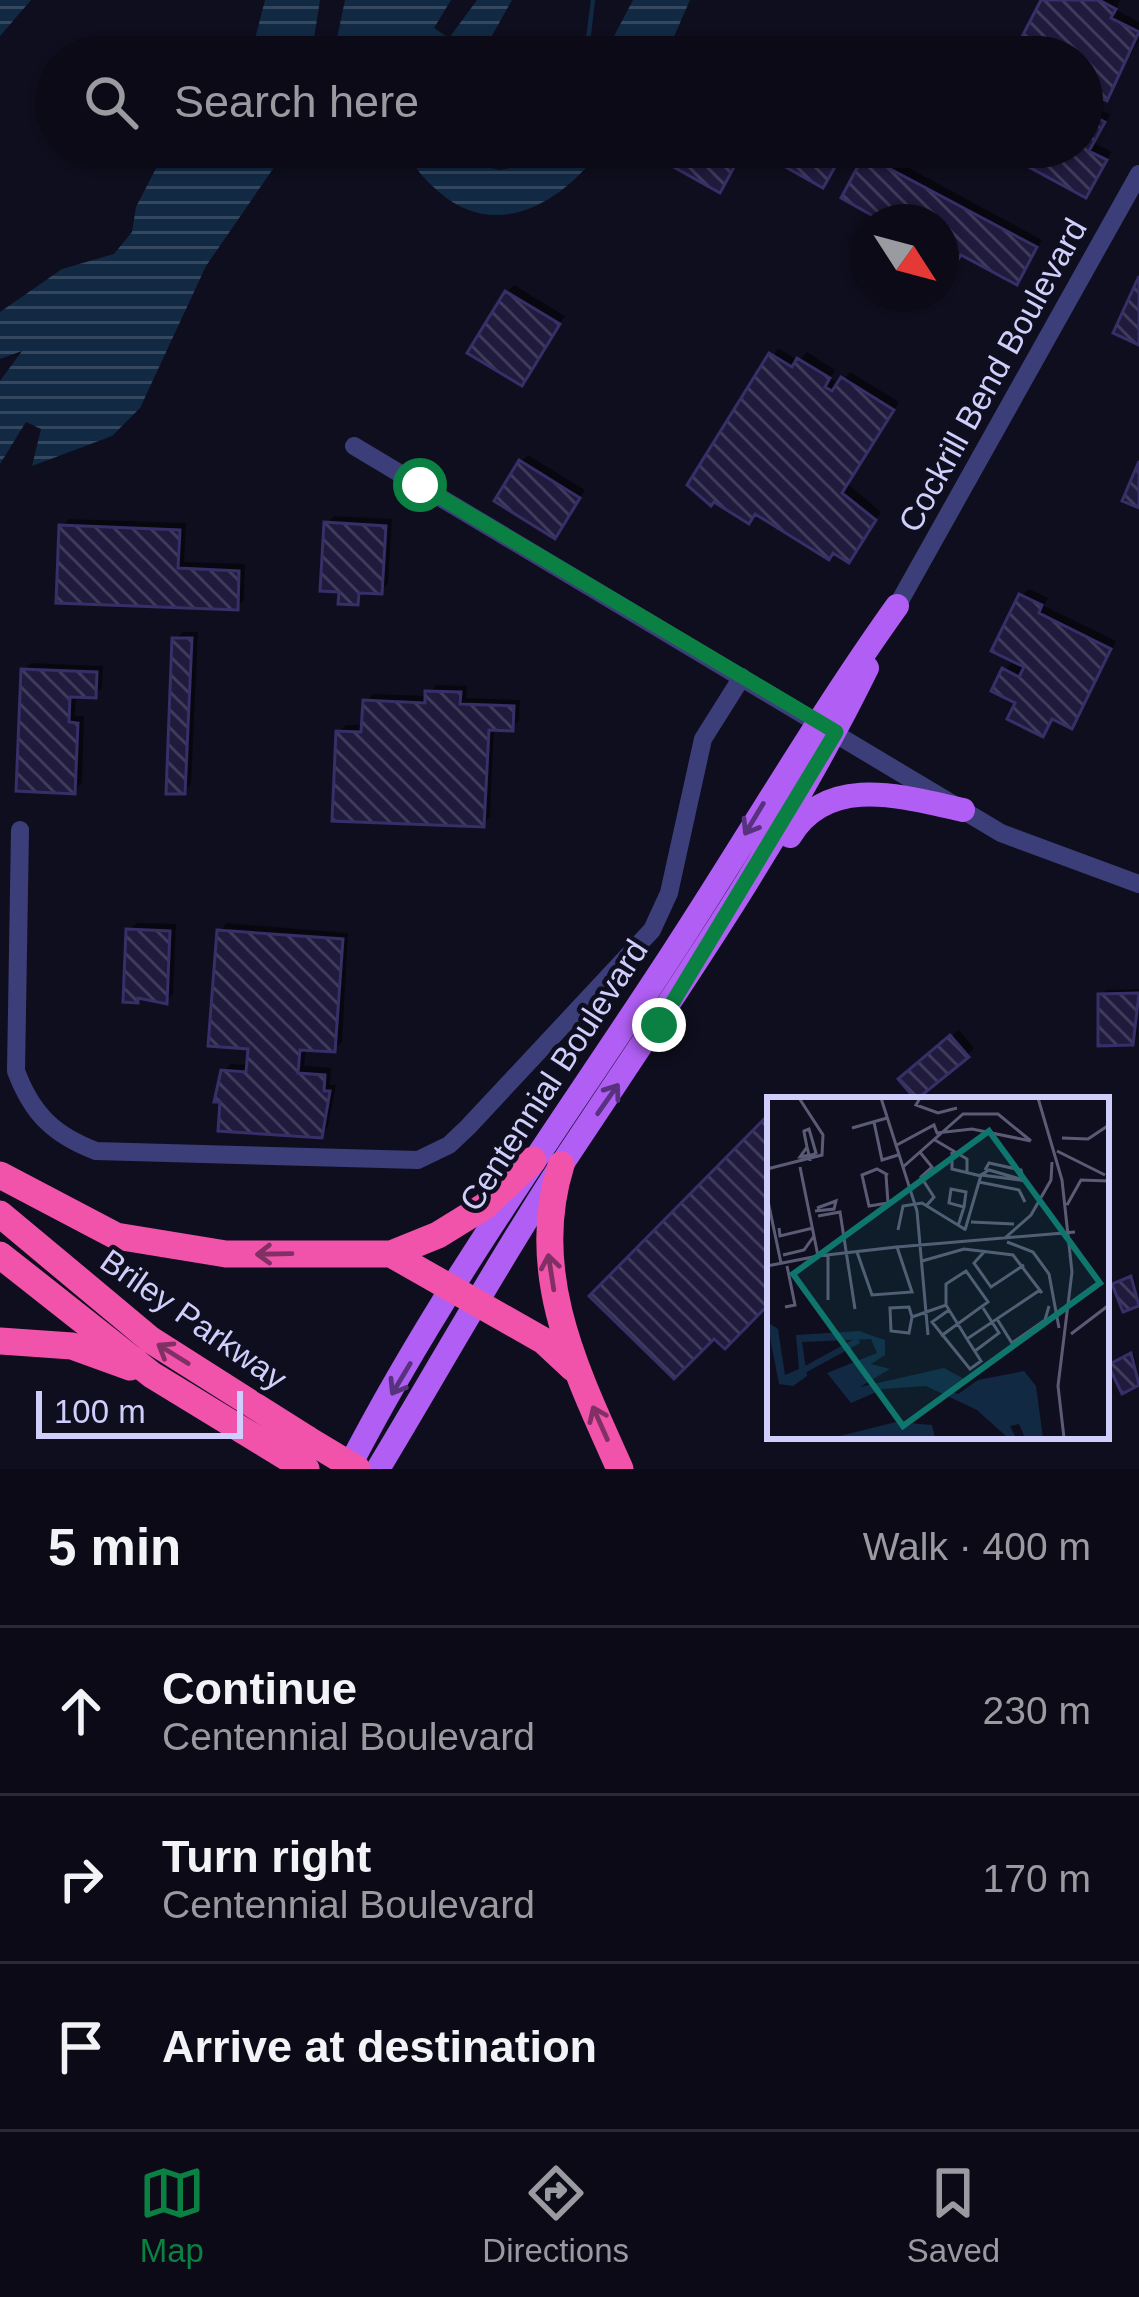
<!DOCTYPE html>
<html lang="en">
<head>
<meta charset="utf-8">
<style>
	body { margin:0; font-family:Helvetica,sans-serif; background:#14131f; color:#f1f3f6 }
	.compass { position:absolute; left:851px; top:204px; width:108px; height:108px; border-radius:50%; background:#0b0a16; box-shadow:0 3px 9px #0004; rotate:126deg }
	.scale { position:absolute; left:36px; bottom:30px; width:207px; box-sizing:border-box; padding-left:12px; border:6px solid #d0cefb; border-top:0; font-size:33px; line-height:42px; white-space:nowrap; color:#d0cefb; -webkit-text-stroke:9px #0f0e1e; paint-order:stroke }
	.stop { position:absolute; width:36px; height:36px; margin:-27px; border:9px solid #0b8043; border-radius:50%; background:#fff }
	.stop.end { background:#0b8043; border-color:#fff; box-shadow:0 3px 12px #0008 }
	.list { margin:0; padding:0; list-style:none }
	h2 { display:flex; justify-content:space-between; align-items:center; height:156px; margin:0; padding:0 48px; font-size:51px }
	h2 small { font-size:39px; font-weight:400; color:#9a9aa1 }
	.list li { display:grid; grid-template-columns:78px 1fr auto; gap:36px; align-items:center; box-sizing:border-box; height:168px; padding:0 48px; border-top:3px solid #2b2b35 }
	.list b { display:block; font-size:45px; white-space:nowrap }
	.list p { margin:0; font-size:39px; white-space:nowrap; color:#9a9aa1 }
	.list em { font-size:39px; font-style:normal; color:#9a9aa1 }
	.icon { flex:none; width:66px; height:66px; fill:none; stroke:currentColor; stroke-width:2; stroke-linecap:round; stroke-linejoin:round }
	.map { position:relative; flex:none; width:1139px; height:1469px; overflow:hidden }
	.search { position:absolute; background:#0b0a16; box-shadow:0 3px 9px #0004; left:36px; right:36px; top:36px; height:132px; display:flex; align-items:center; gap:30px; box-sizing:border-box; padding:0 42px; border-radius:66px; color:#9a9aa1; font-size:45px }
	.sheet { height:660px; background:#0b0a16 }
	nav { display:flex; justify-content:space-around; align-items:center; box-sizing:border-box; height:168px; border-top:3px solid #2b2b35; background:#0b0a16; font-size:33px; color:#9a9aa1 }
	nav a { display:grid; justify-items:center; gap:6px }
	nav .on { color:#0b8043 }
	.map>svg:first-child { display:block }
	.water { fill:url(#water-rules) }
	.shadow { fill:#0007 }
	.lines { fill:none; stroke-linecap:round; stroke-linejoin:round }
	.stream { stroke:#112943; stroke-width:4.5 }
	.building { fill:url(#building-back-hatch); stroke:#362f68; stroke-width:3 }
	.minor { stroke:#3c3e79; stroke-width:18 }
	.major { stroke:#b05ef3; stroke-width:24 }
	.highway { stroke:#f253aa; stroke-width:27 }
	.highway-bridge { stroke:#f253aa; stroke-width:27 }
	.oneway { stroke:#57327e }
	.oneway2 { stroke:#803064 }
	.route { stroke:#0b8043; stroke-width:15 }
	.labels { text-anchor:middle; stroke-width:9; stroke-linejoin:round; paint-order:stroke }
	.street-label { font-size:33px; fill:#d0cefb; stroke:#0f0e1e }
	.inset-river { fill:none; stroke:#112943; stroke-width:6 }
	.inset-road { fill:none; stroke:#5c5b76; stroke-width:3 }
	.view { fill:#0f766e; fill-opacity:0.15; stroke:#0f766e; stroke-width:6 }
	.inset-edge { fill:none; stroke:#d0cefb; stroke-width:6 }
</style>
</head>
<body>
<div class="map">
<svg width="1139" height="1469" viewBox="0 0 1139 1469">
	<defs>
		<pattern id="water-rules" width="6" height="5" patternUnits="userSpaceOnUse" patternTransform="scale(3)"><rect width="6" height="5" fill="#112943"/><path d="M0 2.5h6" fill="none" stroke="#33475f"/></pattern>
		<pattern id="building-back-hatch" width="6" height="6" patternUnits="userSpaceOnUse" patternTransform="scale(3)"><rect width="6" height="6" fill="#201b3d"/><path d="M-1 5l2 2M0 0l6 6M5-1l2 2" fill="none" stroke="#3f3b5a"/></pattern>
	</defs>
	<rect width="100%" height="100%" fill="#0f0e1e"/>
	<!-- water -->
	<path class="water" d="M 0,0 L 31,0 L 0,36 Z
		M 265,0 L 320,0 L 311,57 L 243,57 L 256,35 Z
		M 345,0 L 451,0 L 434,28 L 449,38 L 477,0 L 512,0 L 480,57 L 333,57 Z
		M 633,0 L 690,0 L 665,57 L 603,57 Z
		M 167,147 L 288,147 L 206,266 L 140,408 L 112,436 L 32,466 L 41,429 L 26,422 L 0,464 L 0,381 L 22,351 L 0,359 L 0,312 L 62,269 L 114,254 L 132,232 L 136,207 Z
		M 408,147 L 460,147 L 482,166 L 500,170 L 519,166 L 543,147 L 603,147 C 564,201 498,243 439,192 C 424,179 411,166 408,147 Z"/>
	<!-- shadow -->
	<path class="shadow" d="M 1044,0 L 1120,0 L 1116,10 L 1139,22 L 1139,40 L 1106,97 L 1082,85 L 1082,57 L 1017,53 Z
		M 982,44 L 1005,57 L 971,57 Z
		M 1082,99 L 1110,115 L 1094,143 L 1112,152 L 1085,194 L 999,147 L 1082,147 Z
		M 756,147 L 837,147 L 832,155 L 840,159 L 823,185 Z
		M 874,149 L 1042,240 L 1023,274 L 1016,281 L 963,252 L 941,249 L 941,222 L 891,222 L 867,157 Z
		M 514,285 L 565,316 L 522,383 L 507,292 Z
		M 778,348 L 799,361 L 807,352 L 835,370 L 830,378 L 840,385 L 850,372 L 899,402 L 848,484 L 881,512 L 849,560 L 757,512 L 748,520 L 702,497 Z
		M 528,455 L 585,490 L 555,535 L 521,462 Z
		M 334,516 L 392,519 L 388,583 L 381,591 L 364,590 L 357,602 L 327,524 Z
		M 69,519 L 186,523 L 184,562 L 245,564 L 244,600 L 237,607 L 62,526 Z
		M 1029,589 L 1048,598 L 1044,606 L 1116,641 L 1079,718 L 1072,725 L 1054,717 L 1042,733 L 1005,670 L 1016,659 L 1021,596 Z
		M 183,632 L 198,632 L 191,784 L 184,791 L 175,639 Z
		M 31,663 L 103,666 L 102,688 L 94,695 L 76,694 L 75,716 L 84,716 L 82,783 L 74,791 L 24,670 Z
		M 436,685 L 467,686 L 466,698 L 520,700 L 519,720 L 512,728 L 494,727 L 490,817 L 483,824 L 339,732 L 346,725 L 364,725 L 366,701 L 373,694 L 428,696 Z
		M 137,923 L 176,924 L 173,994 L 166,1001 L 141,995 L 137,1000 L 129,930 Z
		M 227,923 L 348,933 L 342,1042 L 334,1049 L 306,1047 L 304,1066 L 331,1068 L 330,1085 L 336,1085 L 328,1127 L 321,1135 L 224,1071 L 231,1064 L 250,1065 L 252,1046 L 220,931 Z
		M 1139,989 L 1137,1037 L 1132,1042 L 1101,995 L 1106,990 Z
		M 959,1030 L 974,1048 L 967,1055 L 909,1072 Z
		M 770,1118 L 770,1299 L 725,1345 L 714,1334 L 594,1296 Z
		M 1134,1275 L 1139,1303 L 1125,1309 L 1118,1282 Z
		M 1134,1353 L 1139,1382 L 1123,1390 L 1114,1362 Z"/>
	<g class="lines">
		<!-- stream -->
		<path class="stream" d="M 586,57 L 593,0"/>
	</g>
	<!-- building -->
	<path class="building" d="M 1041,0 L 1099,0 L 1116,9 L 1111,18 L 1139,32 L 1107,101 L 1082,89 L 1082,57 L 1013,54 Z
		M 1082,110 L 1105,122 L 1089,151 L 1107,160 L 1086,198 L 992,147 L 1082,147 Z
		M 638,147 L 745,147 L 720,193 Z
		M 750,147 L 836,147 L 827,163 L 835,167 L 823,188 Z
		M 864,155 L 1037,247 L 1017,285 L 961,255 L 957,261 L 941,253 L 941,222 L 884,222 L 841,198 Z
		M 1139,276 L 1139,345 L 1113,333 Z
		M 505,291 L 560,324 L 522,386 L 467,353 Z
		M 769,353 L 792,367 L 797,358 L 830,378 L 825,387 L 832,391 L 841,377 L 894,410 L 842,493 L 876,520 L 849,563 L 833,553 L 829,560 L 755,514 L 749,524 L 714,502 L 711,506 L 687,485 Z
		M 519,460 L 580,498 L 555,539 L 494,501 Z
		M 1139,461 L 1139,508 L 1122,501 Z
		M 324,522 L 386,526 L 382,594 L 359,593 L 358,605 L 338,604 L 339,592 L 320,591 Z
		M 59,525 L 180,530 L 178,568 L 239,571 L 238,610 L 56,603 Z
		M 1019,594 L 1042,605 L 1039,613 L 1111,649 L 1072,729 L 1052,719 L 1043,737 L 1007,719 L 1015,703 L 991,691 L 1002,668 L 1019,677 L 1024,667 L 991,651 Z
		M 172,638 L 192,638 L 185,794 L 166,794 Z
		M 21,669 L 97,672 L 96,698 L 70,697 L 69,722 L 78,723 L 75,794 L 16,791 Z
		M 425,691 L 461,692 L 460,704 L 514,706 L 513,731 L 489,730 L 484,827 L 332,821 L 336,731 L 361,732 L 363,700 L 425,703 Z
		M 126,929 L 170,931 L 167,1004 L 138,998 L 138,1003 L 123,1002 Z
		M 217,930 L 343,939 L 335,1052 L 300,1050 L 298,1073 L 325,1075 L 324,1091 L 330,1091 L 322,1138 L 218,1131 L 220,1102 L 214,1102 L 221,1070 L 246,1072 L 248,1049 L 208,1046 Z
		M 1139,993 L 1133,1045 L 1098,1046 L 1098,994 Z
		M 950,1035 L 969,1057 L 916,1100 L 898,1079 Z
		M 767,1116 L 770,1303 L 725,1349 L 714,1339 L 674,1379 L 589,1296 Z
		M 1131,1276 L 1139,1306 L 1123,1312 L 1112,1284 Z
		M 1131,1353 L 1139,1385 L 1122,1394 L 1108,1365 Z"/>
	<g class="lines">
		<!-- minor -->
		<path class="minor" d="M 354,446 L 1001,833 L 1139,884
			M 897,606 L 1139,174
			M 20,830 L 16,1071 C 32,1114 54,1135 96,1151 L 418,1160 L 449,1145 L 468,1127 L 652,930 L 669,893 L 703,739 L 742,677"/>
		<!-- major -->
		<path class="major" d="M 790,836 C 828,773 904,797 963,810
			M 348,1469 C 441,1288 563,1122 674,951 C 749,836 817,718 897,606
			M 378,1469 C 439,1368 497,1263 562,1164 C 669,1002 781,843 867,668"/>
		<!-- highway -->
		<path class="highway" d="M 561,1165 C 527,1273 576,1371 620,1469
			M 0,1175 L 116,1236 L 226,1254 L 391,1254 L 438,1235 L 485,1206 L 533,1160
			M 0,1214 L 151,1340 L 307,1439
			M 391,1254 L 544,1341 L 573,1368
			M 0,1255 L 152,1375 L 306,1469
			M 0,1341 L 72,1346 L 130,1367"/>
		<!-- highway-bridge -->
		<path class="highway-bridge" d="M 307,1439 L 357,1469"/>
	</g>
	<!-- one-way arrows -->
	<defs><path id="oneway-shaft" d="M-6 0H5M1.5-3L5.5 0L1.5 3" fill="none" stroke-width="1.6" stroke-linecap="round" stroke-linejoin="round" transform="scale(3)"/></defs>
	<g class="oneway">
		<use href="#oneway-shaft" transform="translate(754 819) rotate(121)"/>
		<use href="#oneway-shaft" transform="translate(608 1099) rotate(-55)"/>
		<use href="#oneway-shaft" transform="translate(401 1379) rotate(121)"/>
	</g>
	<g class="oneway2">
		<use href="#oneway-shaft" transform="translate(274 1254) rotate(179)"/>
		<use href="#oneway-shaft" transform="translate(551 1272) rotate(-99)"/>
		<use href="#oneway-shaft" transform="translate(173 1354) rotate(-148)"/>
		<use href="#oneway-shaft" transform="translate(600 1423) rotate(-114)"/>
	</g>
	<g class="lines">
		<!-- route -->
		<path class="route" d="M 420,485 L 836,732 L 659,1025"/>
	</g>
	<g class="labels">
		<!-- street labels -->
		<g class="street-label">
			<text transform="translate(992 375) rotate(-61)" y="12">Cockrill Bend Boulevard</text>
			<text transform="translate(553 1075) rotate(-57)" y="12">Centennial Boulevard</text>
			<text transform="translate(194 1319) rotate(35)" y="12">Briley Parkway</text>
		</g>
	</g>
	<!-- overview -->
	<g transform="translate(767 1097)">
		<rect width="342" height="342" fill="#0f0e1e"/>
		<path d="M 0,225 L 11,232 L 18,278 L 32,272 L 29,238 L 92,234 L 118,243 L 118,258 L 104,267 L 123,272 L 93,290 L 177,271 L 201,284 L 183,293 L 191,297 L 211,283 L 257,274 L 269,289 L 276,341 L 258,341 L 252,327 L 243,329 L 249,341 L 241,341 L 210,313 L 159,289 L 116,292 L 84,306 L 60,276 L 110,256 L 104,242 L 35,245 L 40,279 L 26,289 L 12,287 ZM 129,325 L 165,328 L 168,341 L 65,341 Z" fill="#112943"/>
		<path class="inset-river" d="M 37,273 L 92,243"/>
		<path class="inset-road" d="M 114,1 L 150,114 L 161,238M 153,1 L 149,8 L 171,16 L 190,11M 271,1 L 295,83 L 305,175 L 291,289 L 297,341M 107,25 L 115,63 L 131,58M 85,31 L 120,21M 295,41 L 321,42 L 342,28M 168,43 L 200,62 L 200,75M 128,49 L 167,28 L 170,36 L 205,32 L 264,44M 40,50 L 33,60 L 34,60 L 42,58 L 45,58 L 49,56 L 42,32 L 37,34 L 37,35 L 40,50 L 42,58 L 43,59 L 43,64M 152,54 L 165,70 L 154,80 L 167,100 L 160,108M 290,54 L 338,78M 185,55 L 185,72 L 214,79M 33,70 L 51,159M 136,70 L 196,17 L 231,17 L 264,44M 0,72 L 55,58 L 56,38 L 32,1M 218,73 L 222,66 L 254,73 L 256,81M 119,78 L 121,106 L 102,109 L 95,78 L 110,72 L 121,78M 212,85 L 214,78 L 260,84 L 222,73 L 214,78M 1,104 L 14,166M 300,108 L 314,83 L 342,84M 48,114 L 67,112 L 69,104 L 50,111M 51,119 L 73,115 L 88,212M 204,125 L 247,127M 191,129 L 197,110 L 182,106 L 184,92 L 199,95 L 197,110M 12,131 L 13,139 L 46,131M 131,133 L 136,109 L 155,106 L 199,133M 198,133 L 212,85 L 252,93 L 258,105M 238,141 L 264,118 L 284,83 L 285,65M 240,145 L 266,155 L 282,177 L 292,231M 130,150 L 308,135M 217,155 L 207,166 L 224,190 L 257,168M 16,158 L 37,153 L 47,139M 61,158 L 61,203M 155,164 L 197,152 L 246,158 L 275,196M 0,169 L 51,159 L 130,150 L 145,195 L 105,198 L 90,155M 18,210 L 28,208 L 20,169M 182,213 L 165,225 L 203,272 L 214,264 L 200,242M 145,220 L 142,236 L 124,234 L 123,211 L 142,210 L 145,220 L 179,208 L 200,242 L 273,193M 230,222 L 245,246 L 278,223 L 282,209M 304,237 L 342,208M 174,239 L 221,205 L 199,174 L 179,187 L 179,208M 208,254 L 232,236 L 216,211"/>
		<path class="view" d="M 222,34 L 333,186 L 136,329 L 26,177 Z"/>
		<rect width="342" height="342" class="inset-edge"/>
	</g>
</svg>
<svg class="compass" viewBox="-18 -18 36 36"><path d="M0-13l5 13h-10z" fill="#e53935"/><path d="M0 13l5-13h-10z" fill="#9a9aa1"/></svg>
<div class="scale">100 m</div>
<div class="stop" style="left:420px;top:485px"></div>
<div class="stop end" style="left:659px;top:1025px"></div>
<div class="search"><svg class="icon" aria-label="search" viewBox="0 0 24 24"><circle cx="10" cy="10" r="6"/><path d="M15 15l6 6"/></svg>Search here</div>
</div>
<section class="sheet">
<h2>5 min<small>Walk · 400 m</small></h2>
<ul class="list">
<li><svg class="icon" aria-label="ahead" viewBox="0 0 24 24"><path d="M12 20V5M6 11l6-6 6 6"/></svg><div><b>Continue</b><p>Centennial Boulevard</p></div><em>230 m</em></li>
<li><svg class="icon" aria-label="right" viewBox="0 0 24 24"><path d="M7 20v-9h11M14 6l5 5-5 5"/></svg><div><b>Turn right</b><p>Centennial Boulevard</p></div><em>170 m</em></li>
<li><svg class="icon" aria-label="arrive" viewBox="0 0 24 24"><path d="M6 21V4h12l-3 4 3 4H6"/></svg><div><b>Arrive at destination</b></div></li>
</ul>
</section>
<nav>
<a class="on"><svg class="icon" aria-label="map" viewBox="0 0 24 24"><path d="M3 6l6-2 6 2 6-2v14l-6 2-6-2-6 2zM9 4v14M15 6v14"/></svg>Map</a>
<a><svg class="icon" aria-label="directions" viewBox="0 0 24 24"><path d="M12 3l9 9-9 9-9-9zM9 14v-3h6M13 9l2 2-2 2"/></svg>Directions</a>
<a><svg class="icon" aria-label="saved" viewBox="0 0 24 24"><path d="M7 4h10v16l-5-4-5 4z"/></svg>Saved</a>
</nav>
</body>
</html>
